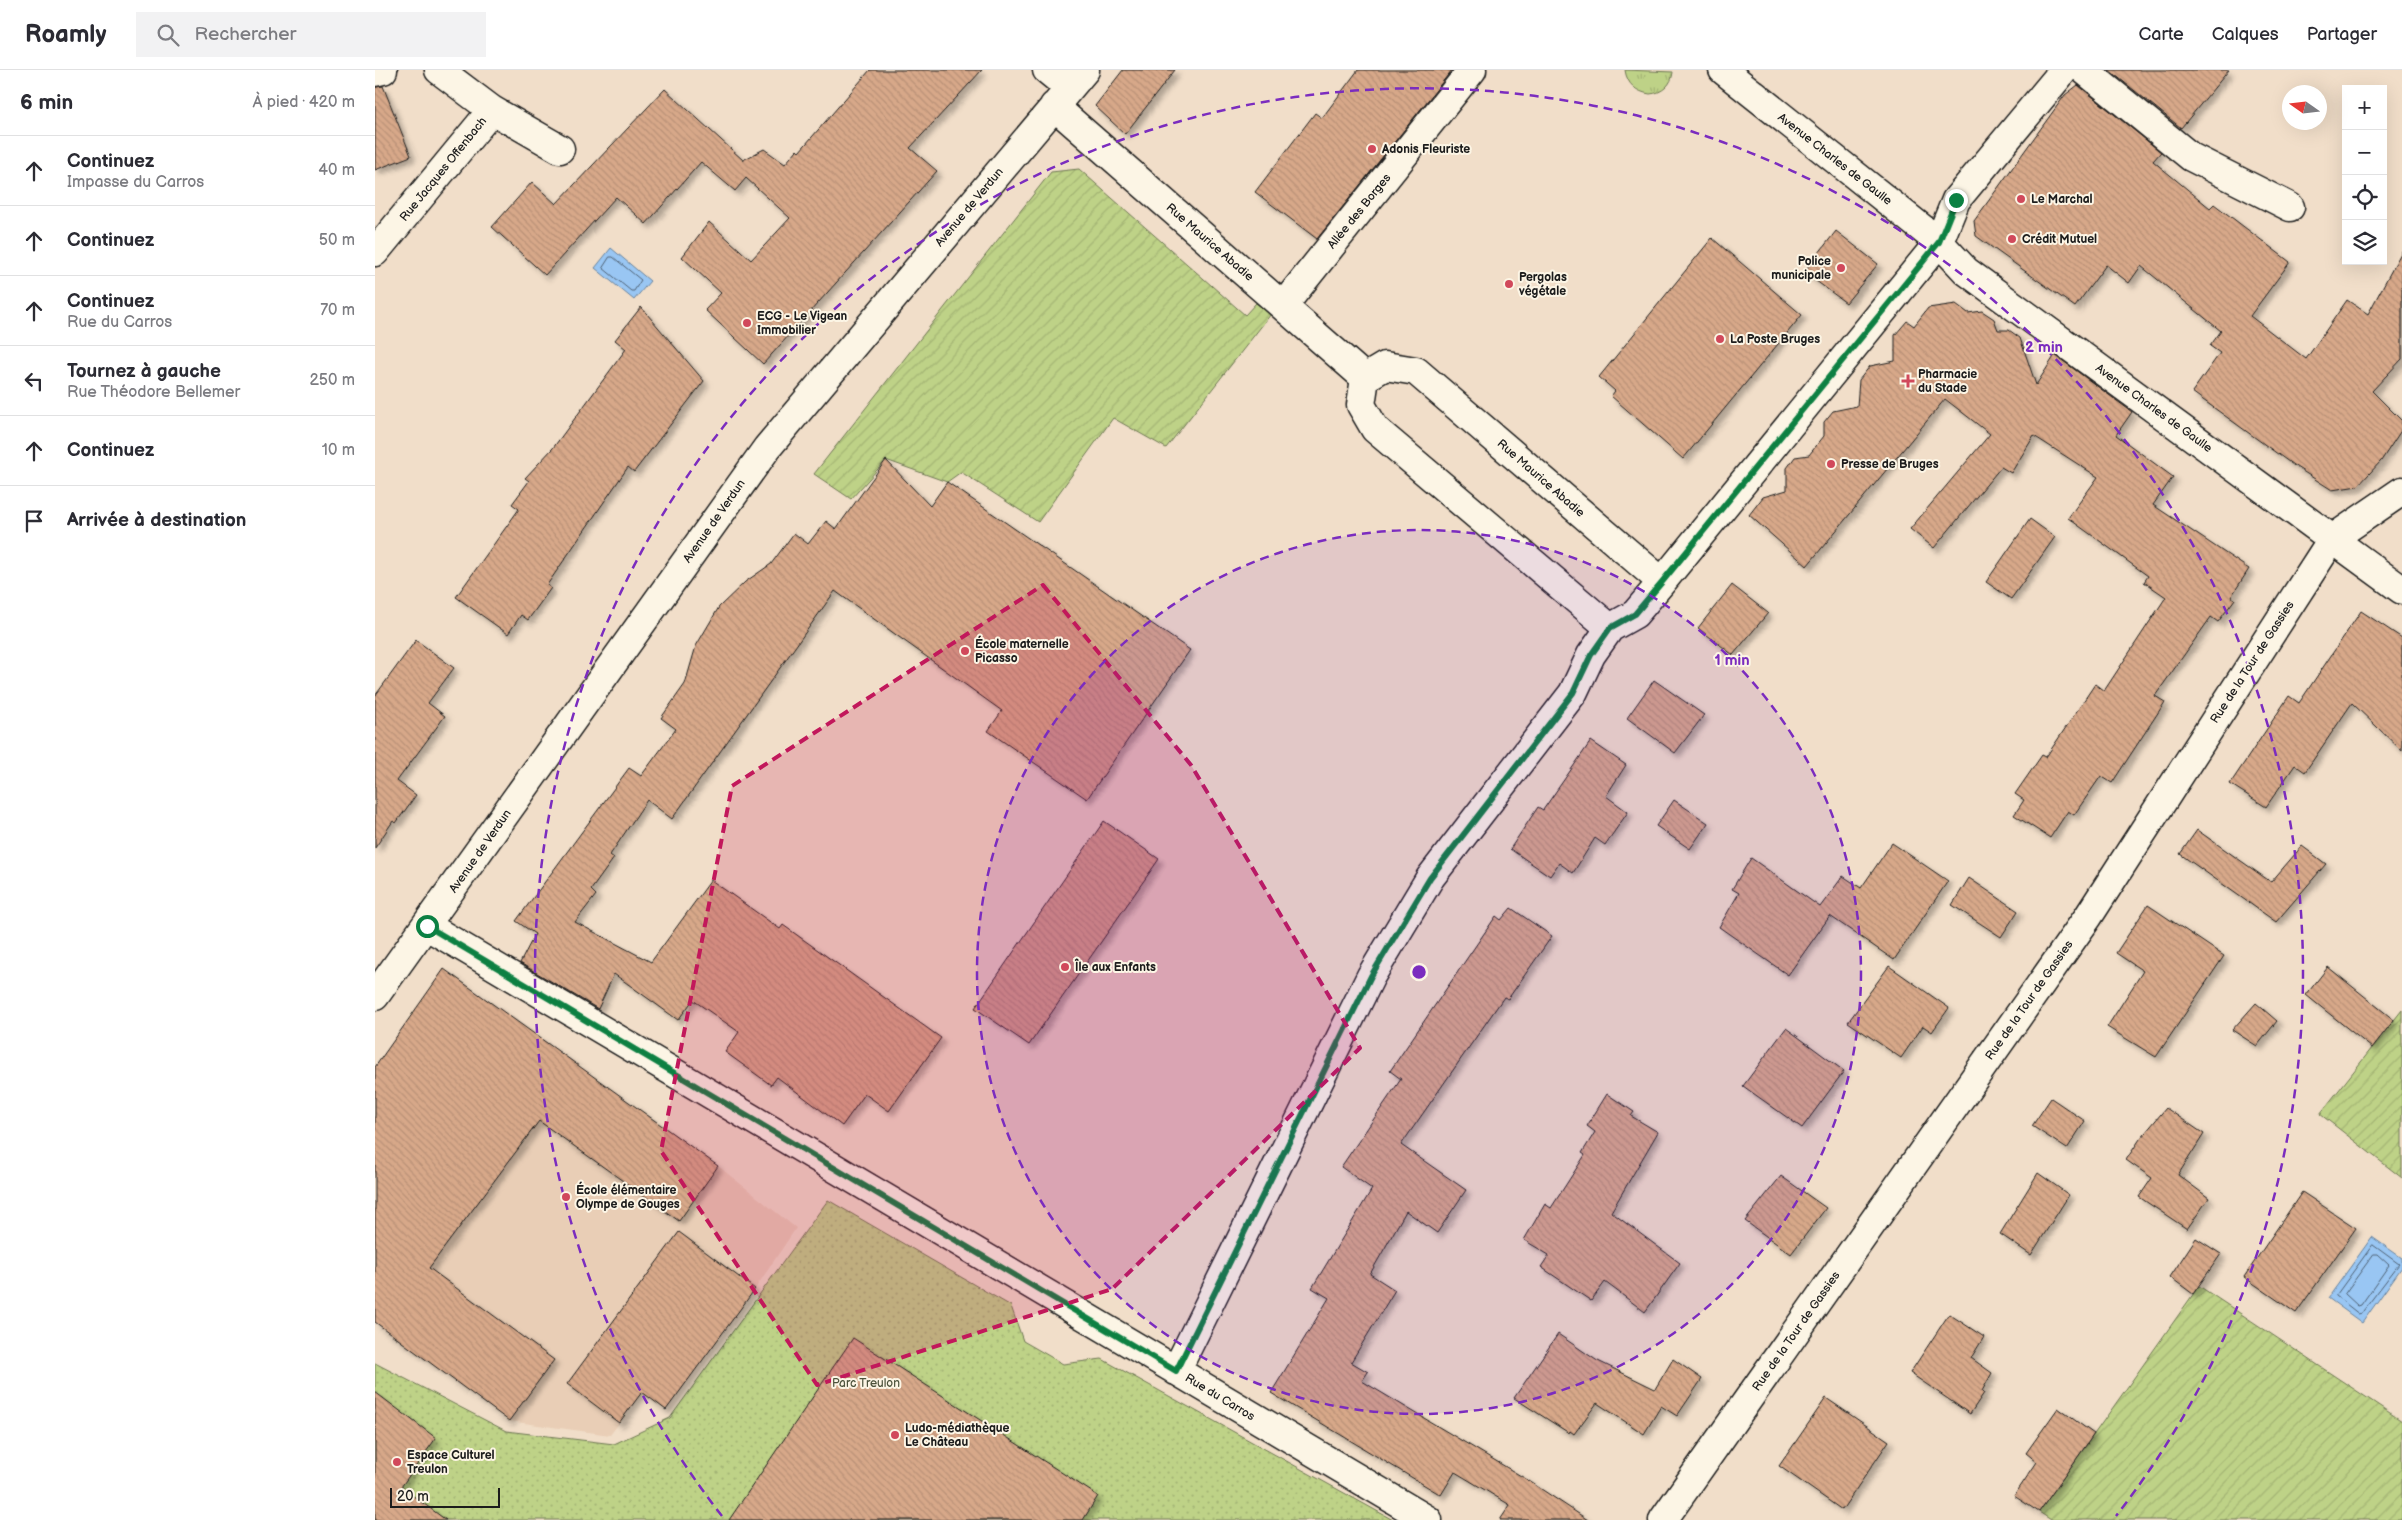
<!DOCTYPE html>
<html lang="fr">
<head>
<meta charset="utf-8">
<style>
	body { margin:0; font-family:"Balsamiq Sans",sans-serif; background:#f2f2f3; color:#2b2b33 }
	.controls { position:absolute; right:15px; top:15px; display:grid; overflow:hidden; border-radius:0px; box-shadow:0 5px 20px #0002 }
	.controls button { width:45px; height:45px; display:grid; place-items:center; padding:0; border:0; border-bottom:1px solid #e1e1e2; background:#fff; color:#2b2b33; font:25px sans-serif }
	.compass { position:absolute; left:1907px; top:15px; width:45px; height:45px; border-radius:50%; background:#fff; box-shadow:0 5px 20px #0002; rotate:284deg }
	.scale { position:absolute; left:15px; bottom:12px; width:110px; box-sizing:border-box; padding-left:5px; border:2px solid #1c1c1c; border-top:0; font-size:14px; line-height:18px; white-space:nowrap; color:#1c1c1c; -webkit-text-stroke:4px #fcf5e5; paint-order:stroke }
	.stop { position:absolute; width:15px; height:15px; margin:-11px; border:4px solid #0b8043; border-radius:50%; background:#fff }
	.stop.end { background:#0b8043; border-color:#fff; box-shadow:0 1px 5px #0008 }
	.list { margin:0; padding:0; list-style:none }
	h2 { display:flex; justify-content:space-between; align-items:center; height:65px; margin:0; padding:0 20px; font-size:21px }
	h2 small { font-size:16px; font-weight:400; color:#7c7c81 }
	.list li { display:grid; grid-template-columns:32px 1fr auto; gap:15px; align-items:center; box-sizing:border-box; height:70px; padding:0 20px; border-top:1px solid #e1e1e2 }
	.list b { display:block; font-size:19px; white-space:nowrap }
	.list p { margin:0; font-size:16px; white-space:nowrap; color:#7c7c81 }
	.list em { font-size:16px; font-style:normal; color:#7c7c81 }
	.icon { flex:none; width:28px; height:28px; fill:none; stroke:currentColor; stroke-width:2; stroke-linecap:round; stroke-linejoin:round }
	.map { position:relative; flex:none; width:2027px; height:1450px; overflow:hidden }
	header { display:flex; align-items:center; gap:30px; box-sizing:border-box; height:70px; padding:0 25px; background:#fff; border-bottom:1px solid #e1e1e2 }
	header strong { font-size:24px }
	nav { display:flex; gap:28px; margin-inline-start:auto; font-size:18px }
	.search { width:350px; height:45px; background:#f2f2f3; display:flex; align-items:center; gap:12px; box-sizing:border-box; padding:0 18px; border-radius:0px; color:#7c7c81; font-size:19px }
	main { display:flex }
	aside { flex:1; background:#fff }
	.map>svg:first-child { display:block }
	.built { fill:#e9ceb6 }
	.grass { fill:url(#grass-tufts); stroke:#6d7752 }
	.park { fill:url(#park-dots); stroke:#6d7752 }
	.garden { fill:url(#garden-furrows); stroke:#6d7752 }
	.water { fill:#99c6f3; stroke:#67829d }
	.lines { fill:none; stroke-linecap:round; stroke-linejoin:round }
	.shore { stroke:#4e6072; stroke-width:1 }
	.building { fill:url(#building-back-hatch); stroke:#1c1c1c; filter:url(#shadow) }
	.minor-casing { stroke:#1c1c1c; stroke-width:31 }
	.minor { stroke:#fcf5e5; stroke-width:28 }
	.route { stroke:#0b8043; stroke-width:6 }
	.marked { fill:#c2185b; fill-opacity:0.2; stroke:#c2185b; stroke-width:4; stroke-dasharray:10 6; stroke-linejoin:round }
	.ring { fill:none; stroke:#7b2cbf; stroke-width:2.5; stroke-dasharray:9 6 }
	.poi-dot { fill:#d1495b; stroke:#fcf5e5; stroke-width:2 }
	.labels { text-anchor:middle; stroke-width:4; stroke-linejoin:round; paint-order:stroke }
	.poi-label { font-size:12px; font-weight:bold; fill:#1c1c1c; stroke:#fcf5e5; text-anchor:start }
	.street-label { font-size:12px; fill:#1c1c1c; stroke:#fcf5e5 }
	.park-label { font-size:12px; fill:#4d533c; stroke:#fcf5e5 }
	.centre { fill:#7b2cbf; stroke:#fcf5e5; stroke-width:2.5 }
	.ring-label { font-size:15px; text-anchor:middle; font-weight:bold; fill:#7b2cbf; stroke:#fcf5e5; stroke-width:4; stroke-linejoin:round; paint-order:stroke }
</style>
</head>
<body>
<header>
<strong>Roamly</strong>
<div class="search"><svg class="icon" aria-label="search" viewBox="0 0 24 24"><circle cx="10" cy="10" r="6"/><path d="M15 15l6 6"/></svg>Rechercher</div>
<nav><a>Carte</a><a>Calques</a><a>Partager</a></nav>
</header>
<main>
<aside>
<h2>6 min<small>À pied · 420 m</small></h2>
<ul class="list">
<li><svg class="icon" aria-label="ahead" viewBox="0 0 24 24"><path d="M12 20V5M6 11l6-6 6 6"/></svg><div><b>Continuez</b><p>Impasse du Carros</p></div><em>40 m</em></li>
<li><svg class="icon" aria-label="ahead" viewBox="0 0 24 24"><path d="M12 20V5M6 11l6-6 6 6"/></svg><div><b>Continuez</b></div><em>50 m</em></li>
<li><svg class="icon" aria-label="ahead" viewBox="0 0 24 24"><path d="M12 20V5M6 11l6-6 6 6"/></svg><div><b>Continuez</b><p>Rue du Carros</p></div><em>70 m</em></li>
<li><svg class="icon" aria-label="left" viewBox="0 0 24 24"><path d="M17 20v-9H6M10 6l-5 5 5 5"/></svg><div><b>Tournez à gauche</b><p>Rue Théodore Bellemer</p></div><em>250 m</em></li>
<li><svg class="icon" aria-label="ahead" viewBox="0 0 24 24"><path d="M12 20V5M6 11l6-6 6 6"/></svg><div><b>Continuez</b></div><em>10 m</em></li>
<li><svg class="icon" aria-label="arrive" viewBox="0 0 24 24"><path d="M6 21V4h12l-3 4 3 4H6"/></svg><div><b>Arrivée à destination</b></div></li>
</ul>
</aside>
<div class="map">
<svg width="2027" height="1450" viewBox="0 0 2027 1450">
	<defs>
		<pattern id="grass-tufts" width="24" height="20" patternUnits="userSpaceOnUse" patternTransform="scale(1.25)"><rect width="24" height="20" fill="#bed287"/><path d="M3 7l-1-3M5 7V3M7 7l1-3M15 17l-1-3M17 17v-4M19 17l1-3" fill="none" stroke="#a3b474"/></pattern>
		<pattern id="park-dots" width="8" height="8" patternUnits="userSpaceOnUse" patternTransform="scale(1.25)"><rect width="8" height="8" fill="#bed287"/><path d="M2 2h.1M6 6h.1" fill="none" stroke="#a3b474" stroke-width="1.8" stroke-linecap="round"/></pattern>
		<pattern id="garden-furrows" width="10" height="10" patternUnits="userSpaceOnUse" patternTransform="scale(1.25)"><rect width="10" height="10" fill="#bed287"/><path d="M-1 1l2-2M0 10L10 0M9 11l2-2" fill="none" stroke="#a3b474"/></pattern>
		<pattern id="building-back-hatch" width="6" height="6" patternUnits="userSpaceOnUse" patternTransform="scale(1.25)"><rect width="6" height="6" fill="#d7a889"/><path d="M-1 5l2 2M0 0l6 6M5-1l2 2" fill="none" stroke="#b89076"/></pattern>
		<filter id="shadow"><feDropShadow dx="4.5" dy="4.5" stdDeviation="2.5" flood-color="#0004"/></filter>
	</defs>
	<rect width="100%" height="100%" fill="#f1dec9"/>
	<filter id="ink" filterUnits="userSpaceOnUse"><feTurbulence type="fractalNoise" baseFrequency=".02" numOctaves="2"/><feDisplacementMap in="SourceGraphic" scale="10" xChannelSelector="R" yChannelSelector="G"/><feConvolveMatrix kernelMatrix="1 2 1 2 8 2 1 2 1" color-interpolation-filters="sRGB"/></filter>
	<g filter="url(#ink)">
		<!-- built -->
		<path class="built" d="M 69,899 L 343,1096 L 421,1158 L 380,1219 L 291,1340 L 267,1323 L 235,1365 L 134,1351 L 0,1252 L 0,997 Z"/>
		<!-- grass -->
		<path class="grass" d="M 1250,0 L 1298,2 C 1297,14 1288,23 1275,24 C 1261,22 1252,14 1250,0 Z"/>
		<!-- park -->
		<path class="park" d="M 453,1130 L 636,1236 L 648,1271 L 688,1294 L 727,1289 L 1018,1450 L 0,1450 L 0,1293 L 131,1361 L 239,1374 L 295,1348 Z"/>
		<!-- garden -->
		<path class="garden" d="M 704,99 L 870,245 L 881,233 L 896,244 L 791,378 L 738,348 L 663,452 L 586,402 L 572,412 L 511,390 L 476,429 L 439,404 L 676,102 Z
			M 2027,940 L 2027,1108 L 1945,1044 Z
			M 1824,1216 L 2027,1351 L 2027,1450 L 1676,1450 L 1664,1442 Z"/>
		<!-- water -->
		<path class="water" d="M 236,178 L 275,211 L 259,230 L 220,198 Z
			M 1997,1167 L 2027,1188 L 2027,1197 L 1987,1253 L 1953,1228 Z"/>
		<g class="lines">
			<!-- shore -->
			<path class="shore" d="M 235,187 L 238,187 L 266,210 L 259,221 L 256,221 L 228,198 Z
				M 1998,1175 L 2024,1194 L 1985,1245 L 1961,1226 Z
				M 1999,1184 L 2002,1184 L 2014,1195 L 1986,1235 L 1983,1236 L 1970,1224 Z"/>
		</g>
		<!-- building -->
		<path class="building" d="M 495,0 L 607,0 L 535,78 L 562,101 L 388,294 L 330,240 L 346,223 L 307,187 L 334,152 L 376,190 L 415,148 L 371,108 L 360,121 L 326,92 L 271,154 L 241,127 L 170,205 L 117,157 L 157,112 L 181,134 L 290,19 L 368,90 L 389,79 L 410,94 L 422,80 L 424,82 Z
			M 748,0 L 800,0 L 750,64 L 720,36 Z
			M 983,0 L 1077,0 L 942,169 L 880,122 L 940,43 L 947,48 Z
			M 1734,0 L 1854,0 L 1806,58 Z
			M 1703,15 L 1786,82 L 1778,91 L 1835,138 L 1839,134 L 1915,192 L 1875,246 L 1931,289 L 1972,230 L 1993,244 L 2027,181 L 2027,289 L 1997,321 L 2027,351 L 2027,359 L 2006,391 L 1983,416 L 1957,420 L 1918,395 L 1817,322 L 1845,283 L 1835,276 L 1846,261 L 1766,196 L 1754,213 L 1731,195 L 1700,237 L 1601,166 L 1599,151 L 1690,25 Z
			M 8,16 L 36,86 L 0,100 L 0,17 Z
			M 1461,161 L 1503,194 L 1471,233 L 1429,202 Z
			M 1337,168 L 1427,245 L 1308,389 L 1236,326 L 1240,321 L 1224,307 Z
			M 1581,234 L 1593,243 L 1607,241 L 1619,249 L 1623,260 L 1634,260 L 1645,268 L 1661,315 L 1680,285 L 1757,342 L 1741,365 L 1798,407 L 1778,435 L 1874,499 L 1856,527 L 1860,529 L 1843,552 L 1836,547 L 1780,626 L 1790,632 L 1737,713 L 1726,706 L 1699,745 L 1693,741 L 1675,768 L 1639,745 L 1649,730 L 1640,724 L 1667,685 L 1671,687 L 1720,614 L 1729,621 L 1791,527 L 1769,512 L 1773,506 L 1693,448 L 1723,407 L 1659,366 L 1636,403 L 1626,397 L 1559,478 L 1535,459 L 1615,364 L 1570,329 L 1432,496 L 1374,445 L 1388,427 L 1412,420 L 1412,398 L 1420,387 L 1434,385 L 1449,366 L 1449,352 L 1458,341 L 1482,336 L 1484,310 L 1495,296 L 1520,291 L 1520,265 L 1532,251 L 1539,256 L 1553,238 Z
			M 266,237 L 329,311 L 259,402 L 253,397 L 172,515 L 176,518 L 153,550 L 146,545 L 133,564 L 81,527 L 144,439 L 137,434 L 154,411 L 150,408 L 178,378 L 251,279 L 240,270 Z
			M 511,390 L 555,436 L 572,412 L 815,580 L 712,729 L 613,661 L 627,641 L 460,521 L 297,749 L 272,730 L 235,785 L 239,788 L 216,820 L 221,825 L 200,852 L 276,892 L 336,810 L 405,859 L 408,855 L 566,968 L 514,1041 L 490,1024 L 467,1056 L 402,1007 L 396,1015 L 350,982 L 364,962 L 318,930 L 303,950 L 239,904 L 223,939 L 145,893 L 160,864 L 141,851 L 254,698 L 266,706 L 301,659 L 286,648 L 310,614 L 321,576 L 344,537 L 370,512 L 396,494 L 419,463 L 433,474 L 451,451 L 461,459 Z
			M 1655,449 L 1680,467 L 1636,529 L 1611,512 Z
			M 1357,515 L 1393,543 L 1358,585 L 1323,558 Z
			M 1986,541 L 2027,568 L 2027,681 L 1977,633 L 1930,702 L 1920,695 L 1891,737 L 1855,714 L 1914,626 L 1924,633 Z
			M 41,570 L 79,598 L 53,633 L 70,646 L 22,711 L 41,725 L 21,753 L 18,751 L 0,778 L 0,626 Z
			M 1279,610 L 1329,645 L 1300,683 L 1252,648 Z
			M 1216,671 L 1251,695 L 1231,726 L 1253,742 L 1230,775 L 1220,768 L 1198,803 L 1184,793 L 1175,806 L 1135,779 L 1163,737 L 1168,740 Z
			M 1299,730 L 1333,753 L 1315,779 L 1281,756 Z
			M 729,751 L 784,789 L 654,975 L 600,938 Z
			M 1822,760 L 1896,812 L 1927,776 L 1951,794 L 1901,852 L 1805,784 Z
			M 1517,773 L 1573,811 L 1519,890 L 1455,846 L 1413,905 L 1344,857 L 1364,823 L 1357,819 L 1376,788 L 1445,837 L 1468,806 L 1486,818 Z
			M 1594,808 L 1643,841 L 1626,867 L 1577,835 Z
			M 1773,835 L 1849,886 L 1781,987 L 1732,957 L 1768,901 L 1741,883 Z
			M 1136,838 L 1177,866 L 1133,929 L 1129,927 L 1026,1075 L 1091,1120 L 1062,1163 L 1031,1141 L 995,1204 L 1020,1220 L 976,1292 L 993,1302 L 987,1311 L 1151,1409 L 1213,1450 L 1125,1450 L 1135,1435 L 1080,1402 L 1066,1425 L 896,1323 L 954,1228 L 937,1218 L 997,1119 L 966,1097 L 1026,1009 L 1015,1001 L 1121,846 L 1126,850 Z
			M 1514,896 L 1574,938 L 1557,962 L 1548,956 L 1526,988 L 1473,952 Z
			M 1953,897 L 2019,950 L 1997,978 L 1931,925 Z
			M 69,899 L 343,1096 L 304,1151 L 164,1051 L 54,1198 L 179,1290 L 134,1351 L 0,1252 L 0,997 Z
			M 1881,933 L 1902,951 L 1882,976 L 1857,960 Z
			M 1411,958 L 1469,1001 L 1427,1058 L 1368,1016 Z
			M 1232,1024 L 1259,1042 L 1256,1046 L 1283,1062 L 1236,1142 L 1305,1193 L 1270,1242 L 1230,1212 L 1216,1231 L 1166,1197 L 1174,1185 L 1149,1170 L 1170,1134 L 1176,1138 L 1210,1085 L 1207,1083 L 1220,1062 L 1212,1056 Z
			M 1676,1028 L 1710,1051 L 1692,1079 L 1657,1056 Z
			M 1791,1038 L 1829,1064 L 1803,1105 L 1834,1128 L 1812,1159 L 1764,1127 L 1777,1108 L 1751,1090 L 1765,1069 Z
			M 1663,1103 L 1694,1125 L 1656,1185 L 1625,1164 Z
			M 1406,1106 L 1451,1138 L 1416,1184 L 1370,1151 Z
			M 1927,1122 L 1981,1158 L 1921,1243 L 1869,1207 Z
			M 304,1162 L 380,1219 L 291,1340 L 267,1322 L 244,1353 L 192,1314 Z
			M 1821,1168 L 1846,1184 L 1818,1224 L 1795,1207 Z
			M 1574,1244 L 1609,1267 L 1596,1288 L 1617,1303 L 1607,1321 L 1609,1323 L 1595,1344 L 1535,1303 Z
			M 1183,1264 L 1221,1290 L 1280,1319 L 1298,1289 L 1327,1309 L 1302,1346 L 1286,1336 L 1269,1364 L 1222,1333 L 1199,1364 L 1195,1361 L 1194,1363 L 1139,1328 Z
			M 478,1268 L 723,1426 L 708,1450 L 354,1450 Z
			M 0,1322 L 61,1368 L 26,1417 L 71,1450 L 0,1450 Z
			M 1451,1328 L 1514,1371 L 1467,1440 L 1404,1396 Z
			M 1683,1338 L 1719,1364 L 1664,1442 L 1639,1426 L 1662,1392 L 1651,1383 Z"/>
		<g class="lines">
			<defs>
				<path id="minor" d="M 64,0 L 117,40 L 185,79
					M 672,0 L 694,18
					M 1348,0 L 1564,172 L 1591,201 L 2027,520
					M 1709,0 L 1816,87 L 1915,137
					M 0,2 L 8,0
					M 679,36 L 990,308
					M 0,182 L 117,40
					M 908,236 L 1097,0
					M 1235,558 L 1000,359 L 986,335 L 990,308 L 1010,296 L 1041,301 L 1287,512
					M 52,856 L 1053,1450
					M 0,926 L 392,378 L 710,0
					M 801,1301 L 996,906 L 1055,808 L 1198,623 L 1216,585 L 1235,558 L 1260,544 L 1287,512 L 1564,172 L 1581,130 L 1689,0
					M 1288,1450 L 1713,847 L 1952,477 L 1967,462 L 2027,421"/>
			</defs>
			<!-- minor casing -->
			<use href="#minor" class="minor-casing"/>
			<!-- minor -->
			<use href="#minor" class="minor"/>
		</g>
	</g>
	<g class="lines" filter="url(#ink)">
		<!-- route -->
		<path class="route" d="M 52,856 L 801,1301 L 996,906 L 1055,808 L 1198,623 L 1216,585 L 1235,558 L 1260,544 L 1287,512 L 1564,172 L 1581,130"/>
	</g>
	<!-- marked area -->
	<path class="marked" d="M 668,515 L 816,695 L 985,978 L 737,1219 L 442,1315 L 286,1081 L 357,716 Z"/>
	<!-- distance rings -->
	<circle cx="1044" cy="902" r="442" fill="#7b2cbf" fill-opacity=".12"/>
	<g class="ring">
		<circle cx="1044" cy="902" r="442"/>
		<path d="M347 1446A884 884 0 1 1 1741 1446"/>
	</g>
	<!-- markers -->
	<g class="poi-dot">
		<circle cx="997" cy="79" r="5"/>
		<circle cx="1646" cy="129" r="5"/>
		<circle cx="1637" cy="169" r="5"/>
		<circle cx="1466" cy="198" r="5"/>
		<circle cx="1134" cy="214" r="5"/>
		<circle cx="372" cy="253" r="5"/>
		<circle cx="1345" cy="269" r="5"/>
		<path d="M1530.5 303.5h5v5h5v5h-5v5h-5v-5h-5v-5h5z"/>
		<circle cx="1456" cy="394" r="5"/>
		<circle cx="590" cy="581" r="5"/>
		<circle cx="690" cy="897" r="5"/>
		<circle cx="191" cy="1127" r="5"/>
		<circle cx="520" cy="1365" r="5"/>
		<circle cx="22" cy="1392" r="5"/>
	</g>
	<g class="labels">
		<!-- poi labels -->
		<g class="poi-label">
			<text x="1007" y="83">Adonis Fleuriste</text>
			<text x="1656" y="133">Le Marchal</text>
			<text x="1647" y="173">Crédit Mutuel</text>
			<text x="1456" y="195" text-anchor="end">Police<tspan x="1456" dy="14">municipale</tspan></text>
			<text x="1144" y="211">Pergolas<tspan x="1144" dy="14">végétale</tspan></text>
			<text x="382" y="250">ECG - Le Vigean<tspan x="382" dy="14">Immobilier</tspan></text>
			<text x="1355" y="273">La Poste Bruges</text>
			<text x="1543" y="308">Pharmacie<tspan x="1543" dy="14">du Stade</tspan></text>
			<text x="1466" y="398">Presse de Bruges</text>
			<text x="600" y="578">École maternelle<tspan x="600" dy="14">Picasso</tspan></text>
			<text x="700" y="901">Île aux Enfants</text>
			<text x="201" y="1124">École élémentaire<tspan x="201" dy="14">Olympe de Gouges</tspan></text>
			<text x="530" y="1362">Ludo-médiathèque<tspan x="530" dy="14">Le Château</tspan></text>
			<text x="32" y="1389">Espace Culturel<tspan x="32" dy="14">Treulon</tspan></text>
		</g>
		<!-- street labels -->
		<g class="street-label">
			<text transform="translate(1460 89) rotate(38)" y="4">Avenue Charles de Gaulle</text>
			<text transform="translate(68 99) rotate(-51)" y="4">Rue Jacques Offenbach</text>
			<text transform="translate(594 137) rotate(-50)" y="4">Avenue de Verdun</text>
			<text transform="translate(984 141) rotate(-51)" y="4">Allée des Borges</text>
			<text transform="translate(835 172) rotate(41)" y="4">Rue Maurice Abadie</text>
			<text transform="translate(1779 338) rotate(36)" y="4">Avenue Charles de Gaulle</text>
			<text transform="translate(1166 408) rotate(41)" y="4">Rue Maurice Abadie</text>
			<text transform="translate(339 451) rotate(-55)" y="4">Avenue de Verdun</text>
			<text transform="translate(1877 592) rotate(-57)" y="4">Rue de la Tour de Gassies</text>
			<text transform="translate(105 781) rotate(-55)" y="4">Avenue de Verdun</text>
			<text transform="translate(1654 930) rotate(-55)" y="4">Rue de la Tour de Gassies</text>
			<text transform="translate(1421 1261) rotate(-55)" y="4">Rue de la Tour de Gassies</text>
			<text transform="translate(845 1327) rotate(31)" y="4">Rue du Carros</text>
		</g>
		<!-- park labels -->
		<g class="park-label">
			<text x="491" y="1317">Parc Treulon</text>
		</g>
	</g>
	<circle cx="1044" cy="902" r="8" class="centre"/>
	<g class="ring-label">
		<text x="1669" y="282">2 min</text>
		<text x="1357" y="595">1 min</text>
	</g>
</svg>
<div class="controls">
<button>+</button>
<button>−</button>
<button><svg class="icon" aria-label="locate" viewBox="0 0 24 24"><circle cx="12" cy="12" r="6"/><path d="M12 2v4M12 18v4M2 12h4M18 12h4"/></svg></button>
<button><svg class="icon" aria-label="layers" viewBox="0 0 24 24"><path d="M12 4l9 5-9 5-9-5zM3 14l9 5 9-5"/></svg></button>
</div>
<svg class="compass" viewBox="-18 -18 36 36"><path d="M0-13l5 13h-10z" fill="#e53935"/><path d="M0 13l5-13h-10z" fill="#7c7c81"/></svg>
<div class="scale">20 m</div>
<div class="stop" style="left:52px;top:856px"></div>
<div class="stop end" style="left:1581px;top:130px"></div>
</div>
</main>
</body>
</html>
